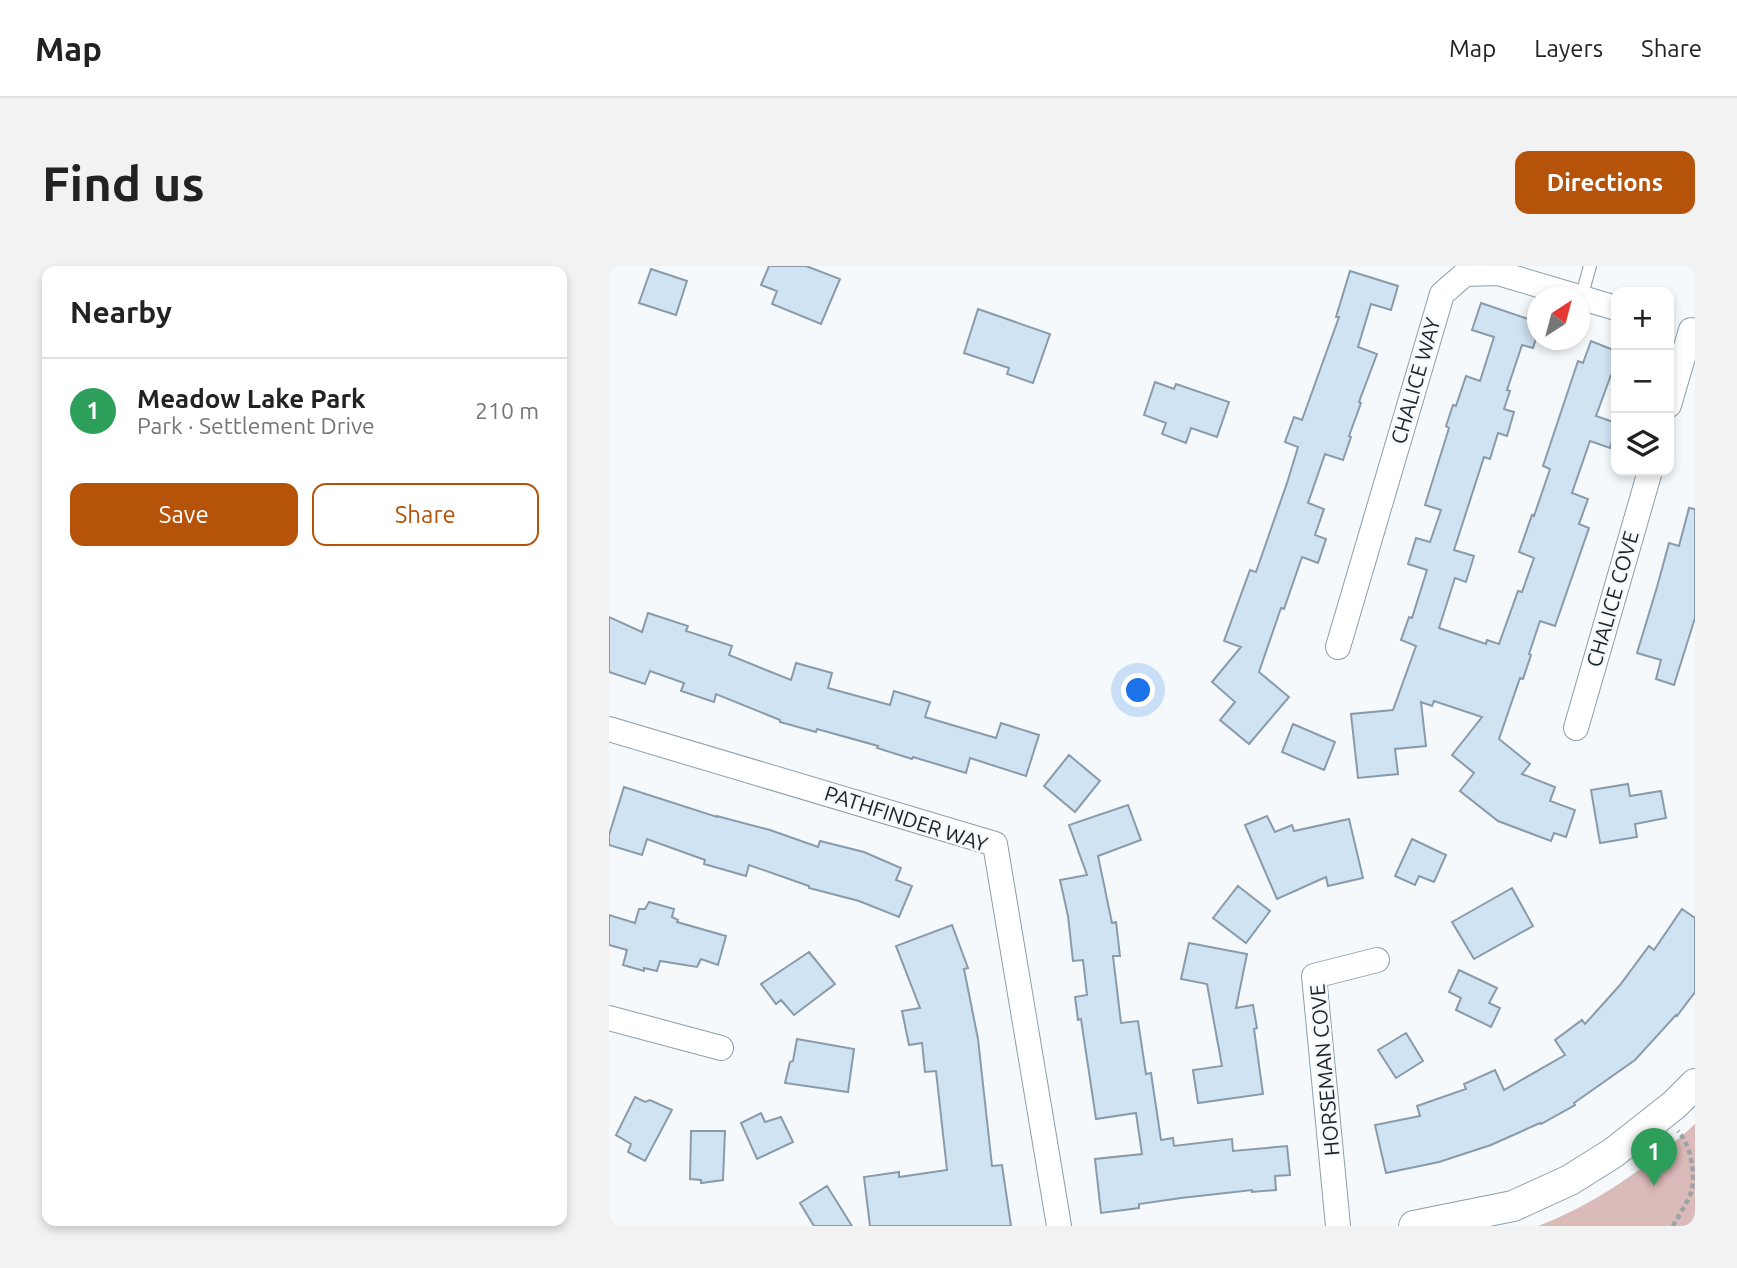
<!DOCTYPE html>
<html lang="en">
<head>
<meta charset="utf-8">
<style>
	body { margin:0; font-family:Ubuntu,sans-serif; background:#f2f2f2; color:#222 }
	.controls { position:absolute; right:21px; top:21px; display:grid; overflow:hidden; border-radius:14px; box-shadow:0 4px 10px #0003 }
	.controls button { width:63px; height:63px; display:grid; place-items:center; padding:0; border:0; border-bottom:2px solid #e0e0e0; background:#fff; color:#222; font:35px sans-serif }
	.compass { position:absolute; left:918px; top:21px; width:63px; height:63px; border-radius:50%; background:#fff; box-shadow:0 4px 10px #0003; rotate:36deg }
	.you { position:absolute; left:530px; top:425px; width:24px; height:24px; margin:-18px; border:5px solid #fff; border-radius:50%; background:#1a73e8; box-shadow:0 0 0 10px #1a73e833 }
	.badge { display:grid; place-items:center; width:46px; height:46px; border-radius:50%; background:#b45309; color:#fff; font-size:23px; font-weight:700 }
	.pin { position:absolute; translate:-50% -58px; filter:drop-shadow(0 2px 4px #0008) }
	.pin::after { content:''; position:absolute; top:37px; width:24px; height:21px; background:inherit; clip-path:polygon(0 0,100% 0,50% 100%) }
	.list { margin:0; padding:0; list-style:none }
	h2 { display:flex; justify-content:space-between; align-items:center; height:91px; margin:0; padding:0 28px; font-size:30px }
	h2 small { font-size:23px; font-weight:400; color:#767676 }
	.list li { display:grid; grid-template-columns:46px 1fr auto; gap:21px; align-items:center; box-sizing:border-box; height:105px; padding:0 28px; border-top:2px solid #e0e0e0 }
	.list b { display:block; font-size:26px; white-space:nowrap }
	.list p { margin:0; font-size:23px; white-space:nowrap; color:#767676 }
	.list em { font-size:23px; font-style:normal; color:#767676 }
	.actions { display:flex; gap:14px; padding:21px 28px }
	.actions a { flex:1; padding:16px 0; border:2px solid #b45309; border-radius:14px; text-align:center; font-size:24px; color:#b45309 }
	.actions .main { background:#b45309; color:#fff }
	.icon { flex:none; width:38px; height:38px; fill:none; stroke:currentColor; stroke-width:2; stroke-linecap:round; stroke-linejoin:round }
	.map { position:relative; flex:none; width:1086px; height:960px; overflow:hidden; border-radius:14px }
	header { display:flex; align-items:center; gap:42px; box-sizing:border-box; height:98px; padding:0 35px; background:#fff; border-bottom:2px solid #e0e0e0 }
	header strong { font-size:33px }
	nav { display:flex; gap:38px; margin-inline-start:auto; font-size:24px }
	.intro { display:flex; align-items:center; justify-content:space-between; box-sizing:border-box; height:168px; padding:0 42px }
	h1 { margin:0; font-size:49px }
	.button { padding:18px 32px; border-radius:14px; background:#b45309; color:#fff; font-size:24px; font-weight:700 }
	main { display:flex; gap:42px; padding:0 42px }
	aside { flex:1; background:#fff; border-radius:14px; box-shadow:0 4px 10px #0003 }
	.map>svg:first-child { display:block }
	.green { fill:#dbbbb9 }
	.building { fill:#d0e3f3; stroke:#899baa; stroke-width:2 }
	.lines { fill:none; stroke-linecap:round; stroke-linejoin:round }
	.service-casing { stroke:#8c9ead; stroke-width:14 }
	.minor-casing { stroke:#8c9ead; stroke-width:26 }
	.tertiary-casing { stroke:#8c9ead; stroke-width:32 }
	.path { stroke:#9ea3a7; stroke-width:4.5; stroke-dasharray:5 3.5; stroke-linecap:butt }
	.service { stroke:#fff; stroke-width:12 }
	.minor { stroke:#fff; stroke-width:24 }
	.tertiary { stroke:#fff; stroke-width:30 }
	.labels { text-anchor:middle; stroke-width:5; stroke-linejoin:round; paint-order:stroke }
	.street-label { font-size:21px; fill:#1c2329; stroke:#f5f9fc }
</style>
</head>
<body>
<header>
<strong>Map</strong>
<nav><a>Map</a><a>Layers</a><a>Share</a></nav>
</header>
<div class="intro"><h1>Find us</h1><a class="button">Directions</a></div>
<main>
<aside>
<h2>Nearby<small></small></h2>
<ul class="list">
<li><span class="badge" style="background:#2e9e5b">1</span><div><b>Meadow Lake Park</b><p>Park · Settlement Drive</p></div><em>210 m</em></li>
</ul>
<div class="actions"><a class="main">Save</a><a>Share</a></div>
</aside>
<div class="map">
<svg width="1086" height="960" viewBox="0 0 1086 960">
	<rect width="100%" height="100%" fill="#f5f9fc"/>
	<!-- green -->
	<path class="green" d="M 1086,858 L 1086,960 L 929,960 C 987,938 1040,900 1086,858 Z"/>
	<!-- building -->
	<path class="building" d="M 160,0 L 197,0 L 231,13 L 212,58 L 163,38 L 168,25 L 152,19 Z
		M 42,3 L 78,15 L 67,49 L 30,37 Z
		M 741,5 L 789,20 L 782,44 L 762,38 L 749,81 L 768,88 L 750,136 L 752,137 L 740,170 L 742,171 L 734,194 L 716,188 L 699,237 L 715,243 L 706,269 L 717,273 L 709,297 L 693,291 L 675,343 L 672,342 L 650,406 L 680,431 L 640,478 L 611,454 L 626,436 L 603,416 L 632,381 L 615,375 L 641,304 L 647,306 L 678,217 L 689,181 L 676,176 L 685,151 L 693,154 L 730,51 L 727,51 Z
		M 872,37 L 928,56 L 928,69 L 924,82 L 913,79 L 898,124 L 901,125 L 895,143 L 905,146 L 898,170 L 889,167 L 881,193 L 875,191 L 845,284 L 865,290 L 857,316 L 846,312 L 830,362 L 877,378 L 878,374 L 890,378 L 909,325 L 913,326 L 925,292 L 910,286 L 923,249 L 925,250 L 941,203 L 934,200 L 969,95 L 974,97 L 982,75 L 1007,85 L 1007,111 L 1002,109 L 987,150 L 1007,157 L 1007,162 L 1001,182 L 981,175 L 963,227 L 979,233 L 970,258 L 980,262 L 946,360 L 931,355 L 920,388 L 922,389 L 914,413 L 911,412 L 890,473 L 921,498 L 913,508 L 946,521 L 941,535 L 966,544 L 957,571 L 945,567 L 942,575 L 889,555 L 851,525 L 865,507 L 843,489 L 873,451 L 825,435 L 823,440 L 812,436 L 817,480 L 786,483 L 789,508 L 749,512 L 742,448 L 784,444 L 807,380 L 792,374 L 800,351 L 803,352 L 818,304 L 799,298 L 807,272 L 821,276 L 832,244 L 816,239 L 840,162 L 837,160 L 844,139 L 847,140 L 857,110 L 871,115 L 885,71 L 863,64 Z
		M 369,43 L 441,68 L 424,117 L 398,108 L 400,102 L 355,87 Z
		M 546,116 L 565,123 L 567,118 L 620,136 L 608,171 L 582,162 L 577,177 L 553,168 L 557,157 L 535,149 Z
		M 1080,242 L 1086,243 L 1086,352 L 1065,419 L 1047,413 L 1052,394 L 1028,387 L 1048,321 L 1060,277 L 1070,280 Z
		M 39,347 L 79,360 L 77,365 L 123,380 L 120,389 L 182,414 L 187,397 L 223,407 L 219,422 L 281,439 L 285,425 L 321,436 L 316,451 L 387,472 L 392,457 L 430,469 L 417,510 L 361,492 L 357,507 L 304,491 L 303,493 L 268,482 L 269,480 L 208,463 L 207,466 L 171,456 L 171,454 L 107,428 L 105,436 L 72,425 L 75,417 L 41,405 L 36,418 L 0,406 L 0,351 L 33,366 Z
		M 684,458 L 726,476 L 715,504 L 673,486 Z
		M 460,489 L 491,515 L 466,546 L 435,520 Z
		M 1019,518 L 1021,530 L 1052,525 L 1057,552 L 1026,558 L 1028,571 L 991,577 L 982,524 Z
		M 15,521 L 108,551 L 108,550 L 161,564 L 209,581 L 211,575 L 255,586 L 292,602 L 287,614 L 303,620 L 290,651 L 250,635 L 200,622 L 200,620 L 140,599 L 137,610 L 95,598 L 96,594 L 38,573 L 33,589 L 0,579 L 0,569 Z
		M 519,539 L 532,574 L 489,590 L 503,657 L 507,656 L 511,690 L 504,690 L 512,757 L 529,755 L 537,808 L 542,807 L 552,874 L 564,872 L 565,880 L 623,873 L 624,885 L 678,880 L 681,909 L 666,910 L 667,924 L 643,926 L 643,924 L 572,932 L 530,938 L 530,942 L 492,947 L 486,893 L 533,888 L 527,847 L 487,853 L 472,753 L 469,754 L 466,731 L 478,729 L 474,694 L 464,695 L 459,650 L 451,614 L 478,609 L 460,559 Z
		M 658,550 L 666,566 L 683,559 L 685,565 L 740,553 L 754,612 L 719,620 L 717,611 L 668,633 L 636,559 Z
		M 803,573 L 837,589 L 825,616 L 810,610 L 806,619 L 786,610 Z
		M 629,620 L 661,645 L 637,677 L 604,652 Z
		M 903,622 L 924,660 L 865,693 L 843,656 Z
		M 40,636 L 65,643 L 63,651 L 69,654 L 68,656 L 117,670 L 109,699 L 92,693 L 88,701 L 51,695 L 48,705 L 35,702 L 35,705 L 14,699 L 18,684 L 0,679 L 0,649 L 26,657 L 30,643 L 36,643 Z
		M 1073,643 L 1086,652 L 1086,726 L 1068,750 L 1067,749 L 1026,794 L 965,837 L 966,839 L 932,858 L 931,857 L 882,879 L 830,896 L 777,907 L 766,859 L 811,850 L 808,840 L 857,823 L 855,818 L 886,804 L 895,824 L 956,789 L 946,774 L 973,754 L 976,758 L 1011,719 L 1040,680 L 1045,684 Z
		M 343,659 L 359,702 L 355,703 L 369,773 L 383,900 L 393,899 L 402,960 L 261,960 L 255,911 L 290,906 L 290,911 L 338,904 L 327,805 L 316,806 L 313,777 L 300,779 L 293,745 L 311,742 L 287,680 Z
		M 580,677 L 638,688 L 627,742 L 644,739 L 648,762 L 645,763 L 654,828 L 589,837 L 584,804 L 613,800 L 598,718 L 572,713 Z
		M 200,686 L 226,718 L 185,749 L 172,734 L 167,738 L 152,718 Z
		M 850,704 L 888,722 L 880,737 L 891,742 L 882,761 L 847,744 L 852,732 L 840,726 Z
		M 797,767 L 814,795 L 787,812 L 769,784 Z
		M 188,773 L 245,783 L 239,826 L 176,817 L 181,796 L 184,795 Z
		M 26,831 L 36,836 L 41,834 L 63,844 L 36,895 L 19,886 L 22,878 L 7,869 Z
		M 152,847 L 156,856 L 172,851 L 184,876 L 148,893 L 132,857 Z
		M 82,865 L 116,865 L 114,914 L 92,917 L 92,914 L 81,913 Z
		M 218,920 L 243,960 L 205,960 L 191,937 Z"/>
	<g class="lines">
		<defs>
			<path id="service" d="M 972,32 L 981,0"/>
			<path id="minor" d="M 1060,139 L 1082,64
				M 729,381 L 833,28 L 856,8 L 889,7 L 1007,42
				M 967,462 L 1041,205
				M 0,463 L 386,578 L 450,960
				M 0,752 L 112,782
				M 729,960 L 705,710 L 768,694"/>
			<path id="tertiary" d="M 805,960 L 904,940 L 961,914 L 1004,887 L 1065,839 L 1086,818"/>
		</defs>
		<!-- service casing -->
		<use href="#service" class="service-casing"/>
		<!-- minor casing -->
		<use href="#minor" class="minor-casing"/>
		<!-- tertiary casing -->
		<use href="#tertiary" class="tertiary-casing"/>
		<!-- path -->
		<path class="path" d="M 1064,960 C 1070,949 1079,936 1083,924 C 1086,904 1082,880 1069,865"/>
		<!-- service -->
		<use href="#service" class="service"/>
		<!-- minor -->
		<use href="#minor" class="minor"/>
		<!-- tertiary -->
		<use href="#tertiary" class="tertiary"/>
	</g>
	<g class="labels">
		<!-- street labels -->
		<g class="street-label">
			<text transform="translate(807 115) rotate(-74)" y="7">CHALICE WAY</text>
			<text transform="translate(1004 333) rotate(-74)" y="7">CHALICE COVE</text>
			<text transform="translate(297 553) rotate(18)" y="7">PATHFINDER WAY</text>
			<text transform="translate(716 804) rotate(-95)" y="7">HORSEMAN COVE</text>
		</g>
	</g>
</svg>
<div class="controls">
<button>+</button>
<button>−</button>
<button><svg class="icon" aria-label="layers" viewBox="0 0 24 24"><path d="M12 4l9 5-9 5-9-5zM3 14l9 5 9-5"/></svg></button>
</div>
<svg class="compass" viewBox="-18 -18 36 36"><path d="M0-13l5 13h-10z" fill="#e53935"/><path d="M0 13l5-13h-10z" fill="#767676"/></svg>
<div class="you"></div>
<div class="pin badge" style="left:1045px;top:920px;background:#2e9e5b">1</div>
</div>
</main>
</body>
</html>
